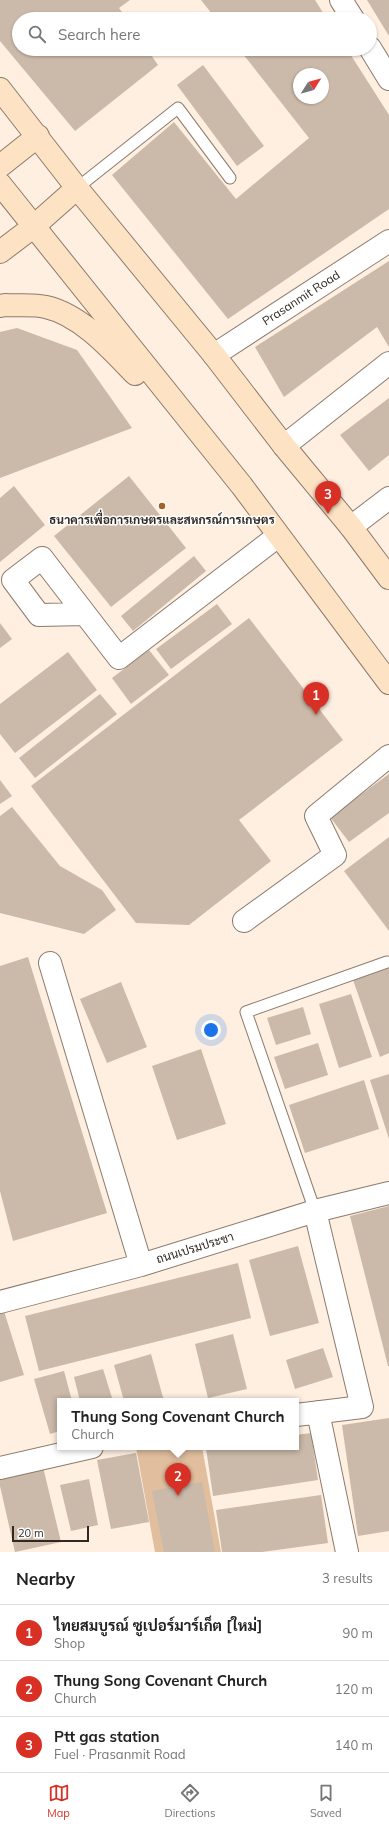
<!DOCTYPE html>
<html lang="en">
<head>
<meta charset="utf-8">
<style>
	body { margin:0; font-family:Mulish,Sarabun,sans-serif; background:#f2f2f2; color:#222 }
	.compass { position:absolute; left:293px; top:68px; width:36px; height:36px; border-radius:50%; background:#fff; box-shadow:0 1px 3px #0004; rotate:53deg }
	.scale { position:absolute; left:12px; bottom:10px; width:77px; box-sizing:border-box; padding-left:4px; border:2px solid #302923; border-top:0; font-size:11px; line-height:14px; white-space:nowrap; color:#302923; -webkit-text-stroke:3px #fff; paint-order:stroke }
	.you { position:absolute; left:211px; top:1030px; width:14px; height:14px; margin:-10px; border:3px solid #fff; border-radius:50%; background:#1a73e8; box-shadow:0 0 0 6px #1a73e833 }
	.badge { display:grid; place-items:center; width:26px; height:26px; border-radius:50%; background:#d93025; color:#fff; font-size:13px; font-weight:700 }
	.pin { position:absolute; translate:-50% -33px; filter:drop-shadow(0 1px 2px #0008) }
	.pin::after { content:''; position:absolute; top:21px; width:14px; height:12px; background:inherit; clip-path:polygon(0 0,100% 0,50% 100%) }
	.popup { position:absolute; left:57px; top:1398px; width:242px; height:52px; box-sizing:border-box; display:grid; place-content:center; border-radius:0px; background:#fff; filter:drop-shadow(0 1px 3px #0005); font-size:13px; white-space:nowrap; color:#767676 }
	.popup b { font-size:15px; color:#222 }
	.popup::after { content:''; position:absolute; left:50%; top:100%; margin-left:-8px; border:8px solid transparent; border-top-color:#fff }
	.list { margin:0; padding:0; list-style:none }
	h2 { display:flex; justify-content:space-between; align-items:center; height:52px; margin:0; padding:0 16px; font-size:17px }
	h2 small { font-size:13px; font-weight:400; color:#767676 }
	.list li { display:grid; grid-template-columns:26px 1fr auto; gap:12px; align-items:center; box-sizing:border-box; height:56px; padding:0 16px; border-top:1px solid #e0e0e0 }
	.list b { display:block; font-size:15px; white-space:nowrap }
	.list p { margin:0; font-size:13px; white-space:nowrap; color:#767676 }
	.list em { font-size:13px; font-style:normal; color:#767676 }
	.icon { flex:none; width:22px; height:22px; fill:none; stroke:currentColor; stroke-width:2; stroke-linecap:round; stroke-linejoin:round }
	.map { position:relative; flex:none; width:389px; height:1552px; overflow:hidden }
	.search { position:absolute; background:#fff; box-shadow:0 1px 3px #0004; left:12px; right:12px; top:12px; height:44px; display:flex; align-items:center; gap:10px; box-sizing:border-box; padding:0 14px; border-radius:22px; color:#767676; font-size:15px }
	.sheet { height:220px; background:#fff }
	nav { display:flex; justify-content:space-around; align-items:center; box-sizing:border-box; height:56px; border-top:1px solid #e0e0e0; background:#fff; font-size:11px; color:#767676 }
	nav a { display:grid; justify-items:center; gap:2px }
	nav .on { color:#d93025 }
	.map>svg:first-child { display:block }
	.green { fill:#e0be9e }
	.building { fill:#cbb9a9; fill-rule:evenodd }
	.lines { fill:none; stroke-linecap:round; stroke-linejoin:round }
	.service-casing { stroke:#8c7b6c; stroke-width:13 }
	.minor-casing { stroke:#8c7b6c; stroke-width:24 }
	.secondary-casing { stroke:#8c7b6c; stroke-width:24 }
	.service { stroke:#fff; stroke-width:11 }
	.minor { stroke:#fff; stroke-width:22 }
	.secondary { stroke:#fde2c4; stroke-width:22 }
	.poi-dot { fill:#9f6524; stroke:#fff; stroke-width:1.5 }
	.labels { text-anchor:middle; stroke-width:3; stroke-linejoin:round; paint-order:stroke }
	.street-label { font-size:12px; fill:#302923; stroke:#fff }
	.poi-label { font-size:12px; font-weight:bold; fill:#302923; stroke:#fff }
</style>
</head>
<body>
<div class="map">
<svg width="389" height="1552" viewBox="0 0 389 1552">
	<rect width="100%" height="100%" fill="#feefe1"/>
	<!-- green -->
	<path class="green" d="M 136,1447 L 202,1447 L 221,1552 L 155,1552 Z"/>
	<!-- building -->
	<path class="building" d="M 0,0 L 130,0 L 119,8 L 127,19 L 19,19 L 19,49 L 147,49 L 158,65 L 75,131 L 0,41 Z
		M 201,0 L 315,0 L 327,19 L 216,19 Z
		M 367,0 L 389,0 L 389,36 Z
		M 239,49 L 347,49 L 389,115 L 389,209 L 228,319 L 112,175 L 174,122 L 236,199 L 309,138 ZM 299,74 L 323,74 L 323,98 L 299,98 Z
		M 203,65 L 264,146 L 237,166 L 177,85 Z
		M 389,261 L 389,347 L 377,327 L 284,397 L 255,347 Z
		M 17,328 L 77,350 L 132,428 L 0,478 L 0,332 Z
		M 389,398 L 389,455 L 369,471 L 340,435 Z
		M 129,476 L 186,548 L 111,607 L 54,536 Z
		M 14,486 L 45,525 L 0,562 L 0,498 Z
		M 194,556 L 206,571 L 133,631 L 121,616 Z
		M 217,604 L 232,624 L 171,669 L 156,649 Z
		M 249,618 L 343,740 L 239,820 L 271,861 L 189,925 L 136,923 L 31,786 Z
		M 0,623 L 12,639 L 0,648 Z
		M 149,650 L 169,675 L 131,704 L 112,678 Z
		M 68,652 L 97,690 L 15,753 L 0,734 L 0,704 Z
		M 100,694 L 117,714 L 35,778 L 19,758 Z
		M 389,774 L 389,813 L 349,842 L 330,817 Z
		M 0,780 L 12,796 L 0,804 Z
		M 12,807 L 60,866 L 102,890 L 116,910 L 84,934 L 0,913 L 0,816 Z
		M 389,837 L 389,931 L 344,871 Z
		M 28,957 L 107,1213 L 13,1241 L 0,1191 L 0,966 Z
		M 389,968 L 389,1053 L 380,1057 L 353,980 Z
		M 121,982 L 147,1047 L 107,1063 L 80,999 Z
		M 351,994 L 372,1057 L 339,1068 L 319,1004 Z
		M 303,1007 L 311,1034 L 276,1045 L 267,1018 Z
		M 318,1043 L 328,1075 L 285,1089 L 274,1057 Z
		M 201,1049 L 226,1124 L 177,1140 L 152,1066 Z
		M 389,1074 L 389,1139 L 370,1080 Z
		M 364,1080 L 379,1129 L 305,1153 L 289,1105 Z
		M 389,1206 L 389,1366 L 388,1366 L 350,1216 Z
		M 298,1246 L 319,1323 L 270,1336 L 249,1260 Z
		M 238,1263 L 251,1318 L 39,1371 L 25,1316 Z
		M 3,1308 L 24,1375 L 0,1382 L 0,1309 Z
		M 233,1334 L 247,1389 L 208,1398 L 195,1344 Z
		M 323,1348 L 333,1377 L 295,1389 L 286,1360 Z
		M 151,1354 L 164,1401 L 124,1401 L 114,1365 Z
		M 103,1369 L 113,1401 L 80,1401 L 74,1377 Z
		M 64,1371 L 72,1401 L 60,1401 L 60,1431 L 50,1434 L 34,1379 Z
		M 389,1418 L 389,1531 L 358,1536 L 342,1425 Z
		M 311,1433 L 318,1480 L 213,1496 L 206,1448 L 296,1447 L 296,1435 Z
		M 136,1453 L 149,1522 L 111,1529 L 97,1460 Z
		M 43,1467 L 61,1542 L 15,1552 L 0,1486 L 0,1477 Z
		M 89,1479 L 98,1525 L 71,1531 L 60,1485 Z
		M 202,1482 L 215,1552 L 164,1552 L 152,1491 Z
		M 321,1495 L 328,1543 L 262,1552 L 222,1552 L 216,1510 Z"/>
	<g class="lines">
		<defs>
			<path id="service" d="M 77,188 L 178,108 L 230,178
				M 315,1211 L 246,1012 L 387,962"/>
			<path id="minor" d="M 341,0 L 353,19
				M 370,48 L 389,79
				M 214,355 L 389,241
				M 284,446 L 389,363
				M 351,527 L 389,498
				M 85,614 L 39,615 L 13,580 L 42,558 L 119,658 L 278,536
				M 244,921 L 335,855 L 316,816 L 389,756
				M 50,963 L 141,1265
				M 0,1302 L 141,1265 L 315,1211 L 389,1193
				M 318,1412 L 347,1552
				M 296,1415 L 362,1407 L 315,1211
				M 0,1468 L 92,1447"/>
			<path id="secondary" d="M 0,89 L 77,188 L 214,355 L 284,446 L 351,527 L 389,578
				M 0,166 L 38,136
				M 0,184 L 242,486 L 389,683
				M 0,252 L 33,227 L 77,188
				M 0,306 L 5,305 C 18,306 33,304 46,307 C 81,315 111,349 135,374"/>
		</defs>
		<!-- service casing -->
		<use href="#service" class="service-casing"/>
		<!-- minor casing -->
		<use href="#minor" class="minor-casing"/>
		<!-- secondary casing -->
		<use href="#secondary" class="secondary-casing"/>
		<!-- service -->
		<use href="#service" class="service"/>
		<!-- minor -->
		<use href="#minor" class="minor"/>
		<!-- secondary -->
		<use href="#secondary" class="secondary"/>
	</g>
	<!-- markers -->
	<circle class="poi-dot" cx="162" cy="506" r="4"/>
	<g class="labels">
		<!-- street labels -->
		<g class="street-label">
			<text transform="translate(301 298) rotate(-33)" y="4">Prasanmit Road</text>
			<text transform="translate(195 1248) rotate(-17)" y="4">ถนนเปรมประชา</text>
		</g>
		<!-- poi labels -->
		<g class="poi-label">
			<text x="162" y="524">ธนาคารเพื่อการเกษตรและสหกรณ์การเกษตร</text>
		</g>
	</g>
</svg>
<svg class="compass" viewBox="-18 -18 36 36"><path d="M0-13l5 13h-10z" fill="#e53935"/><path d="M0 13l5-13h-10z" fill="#767676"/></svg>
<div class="scale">20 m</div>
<div class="you"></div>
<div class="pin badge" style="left:316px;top:715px">1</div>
<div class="pin badge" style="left:178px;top:1496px">2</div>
<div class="popup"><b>Thung Song Covenant Church</b>Church</div>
<div class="pin badge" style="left:328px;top:514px">3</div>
<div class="search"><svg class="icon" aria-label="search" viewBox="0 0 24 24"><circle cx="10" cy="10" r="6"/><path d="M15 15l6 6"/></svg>Search here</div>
</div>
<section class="sheet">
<h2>Nearby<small>3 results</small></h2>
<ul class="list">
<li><span class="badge">1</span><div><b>ไทยสมบูรณ์ ซูเปอร์มาร์เก็ต [ใหม่]</b><p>Shop</p></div><em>90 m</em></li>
<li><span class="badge">2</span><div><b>Thung Song Covenant Church</b><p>Church</p></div><em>120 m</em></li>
<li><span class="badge">3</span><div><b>Ptt gas station</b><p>Fuel · Prasanmit Road</p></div><em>140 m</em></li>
</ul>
</section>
<nav>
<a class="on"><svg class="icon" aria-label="map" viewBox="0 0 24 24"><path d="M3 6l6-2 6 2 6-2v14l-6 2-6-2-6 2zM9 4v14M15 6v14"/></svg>Map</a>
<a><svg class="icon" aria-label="directions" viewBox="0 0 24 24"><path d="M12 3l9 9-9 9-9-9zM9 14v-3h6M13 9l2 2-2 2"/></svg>Directions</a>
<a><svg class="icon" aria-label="saved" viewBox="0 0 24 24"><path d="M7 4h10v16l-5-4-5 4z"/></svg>Saved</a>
</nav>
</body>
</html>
